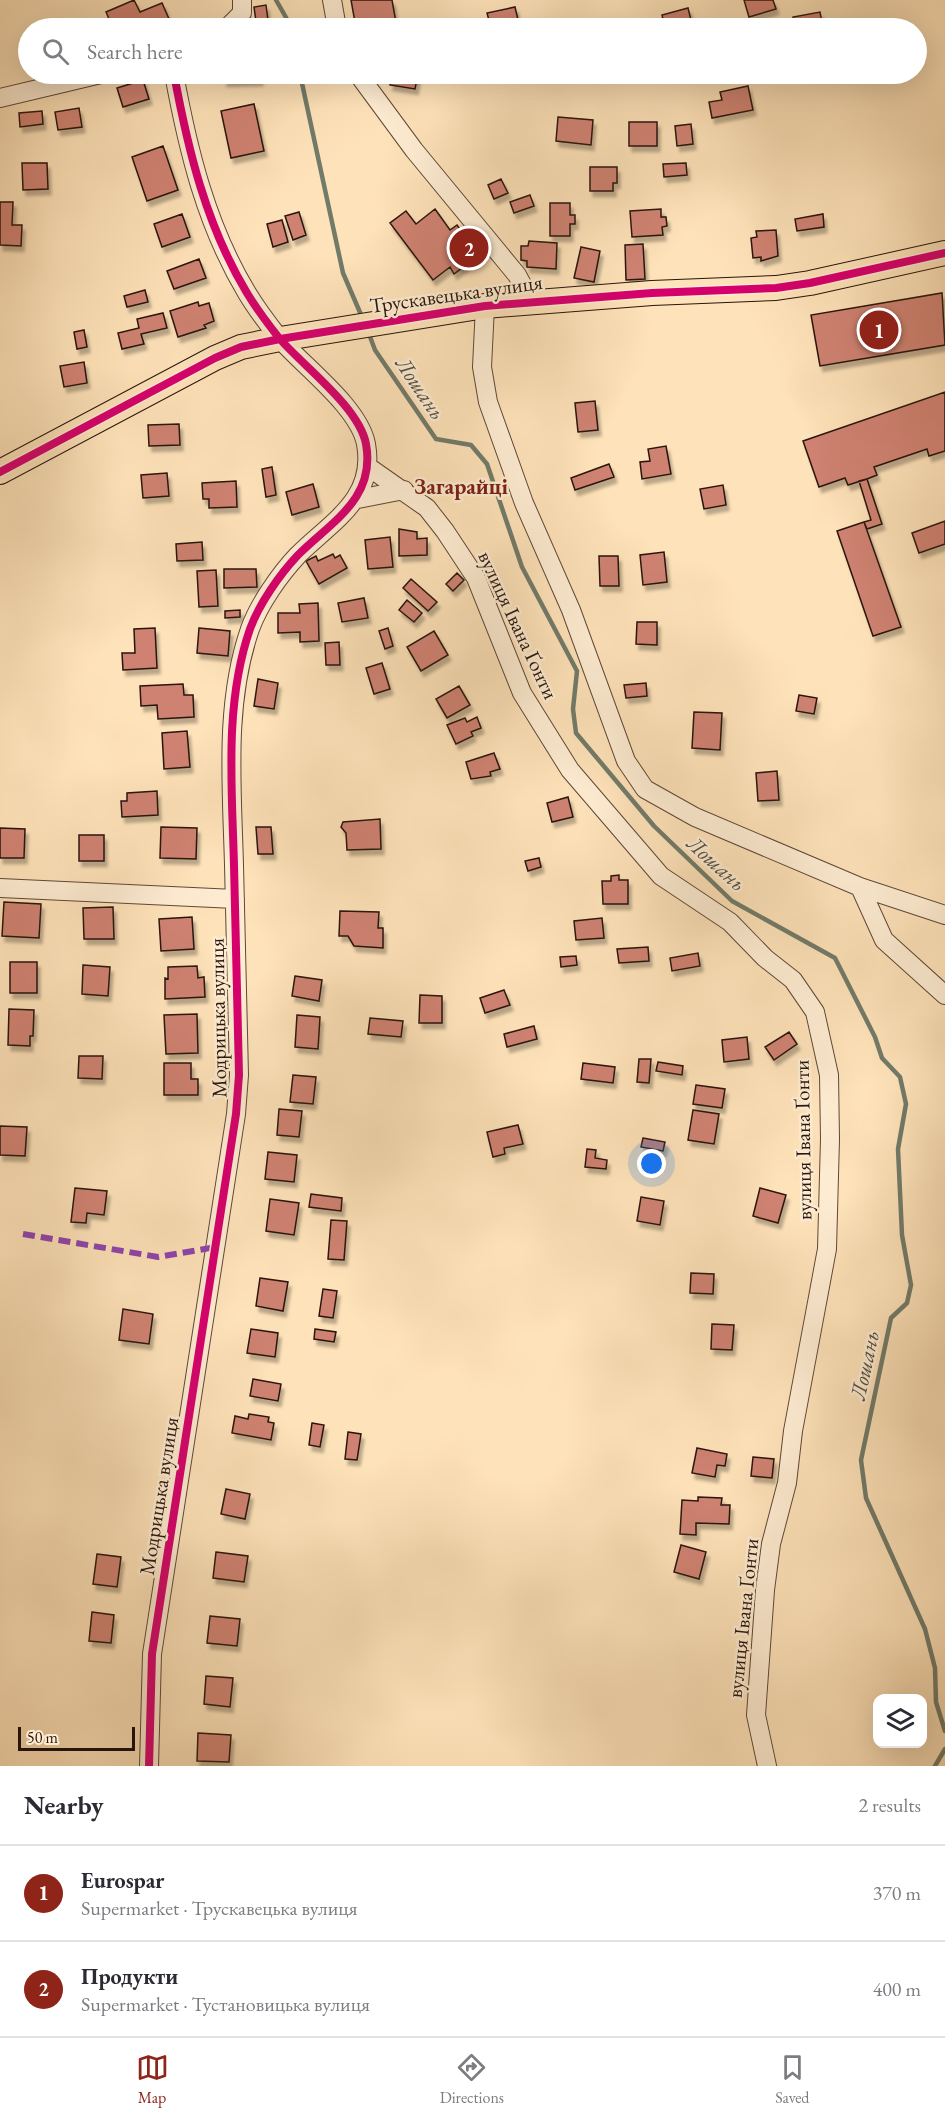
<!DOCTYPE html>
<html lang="en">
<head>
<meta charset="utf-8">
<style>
	body { margin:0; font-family:"EB Garamond",serif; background:#f7f7f7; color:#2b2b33 }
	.controls { position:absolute; right:18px; bottom:18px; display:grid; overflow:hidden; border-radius:12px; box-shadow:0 6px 24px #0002 }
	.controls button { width:54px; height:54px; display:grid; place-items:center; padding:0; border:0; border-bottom:2px solid #e1e1e2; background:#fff; color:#2b2b33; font:30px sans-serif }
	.scale { position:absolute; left:18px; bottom:15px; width:117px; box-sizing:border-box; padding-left:6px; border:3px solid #29150c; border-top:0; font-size:16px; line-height:21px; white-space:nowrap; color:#29150c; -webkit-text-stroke:4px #feecd2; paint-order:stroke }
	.you { position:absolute; left:652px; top:1164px; width:21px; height:21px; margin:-15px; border:4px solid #fff; border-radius:50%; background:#1a73e8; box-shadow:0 0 0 9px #1a73e833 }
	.badge { display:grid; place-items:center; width:39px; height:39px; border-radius:50%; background:#8f2418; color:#fff; font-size:20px; font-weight:700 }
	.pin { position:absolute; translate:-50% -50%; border:3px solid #fff; box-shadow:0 2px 6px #0006 }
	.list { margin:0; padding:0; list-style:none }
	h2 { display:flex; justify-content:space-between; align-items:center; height:78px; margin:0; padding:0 24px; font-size:26px }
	h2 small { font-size:20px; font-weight:400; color:#7c7c81 }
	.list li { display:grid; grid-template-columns:39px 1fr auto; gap:18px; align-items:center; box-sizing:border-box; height:96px; padding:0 24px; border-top:2px solid #e1e1e2 }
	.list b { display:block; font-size:22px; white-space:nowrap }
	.list p { margin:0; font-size:20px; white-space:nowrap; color:#7c7c81 }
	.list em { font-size:20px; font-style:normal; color:#7c7c81 }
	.icon { flex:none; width:33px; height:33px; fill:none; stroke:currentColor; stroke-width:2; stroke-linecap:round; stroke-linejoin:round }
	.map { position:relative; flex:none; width:945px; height:1766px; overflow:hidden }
	.search { position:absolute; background:#fff; box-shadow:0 6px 24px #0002; left:18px; right:18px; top:18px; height:66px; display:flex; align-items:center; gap:15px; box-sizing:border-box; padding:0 21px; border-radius:33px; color:#7c7c81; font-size:22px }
	.sheet { height:270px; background:#fff }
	nav { display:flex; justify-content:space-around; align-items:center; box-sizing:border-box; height:84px; border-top:2px solid #e1e1e2; background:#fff; font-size:16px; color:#7c7c81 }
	nav a { display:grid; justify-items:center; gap:3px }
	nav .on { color:#8f2418 }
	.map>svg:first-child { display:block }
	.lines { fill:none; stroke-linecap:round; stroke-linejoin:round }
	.stream { stroke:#717b6a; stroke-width:4.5 }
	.building { fill:#cf8272; stroke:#29150c; stroke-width:1.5; filter:url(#shadow) }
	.minor-casing { stroke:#5e4837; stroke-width:20 }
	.major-casing { stroke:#29150c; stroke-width:26 }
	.minor { stroke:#feecd2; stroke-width:18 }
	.major { stroke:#fee2b9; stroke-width:24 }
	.quiet { stroke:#8e44ad; stroke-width:6; stroke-dasharray:12 6; stroke-linecap:butt }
	.cycleway-casing { stroke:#feecd2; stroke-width:11 }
	.cycleway { stroke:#d6006c; stroke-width:8 }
	.labels { text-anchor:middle; stroke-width:5; stroke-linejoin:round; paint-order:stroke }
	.street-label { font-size:21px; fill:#29150c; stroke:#feecd2 }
	.water-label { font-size:22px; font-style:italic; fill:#535043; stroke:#feecd2 }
	.neighbourhood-label { font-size:22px; font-weight:bold; fill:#7a1f14; stroke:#feecd2 }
</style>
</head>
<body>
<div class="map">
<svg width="945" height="1766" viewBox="0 0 945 1766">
	<defs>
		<filter id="shadow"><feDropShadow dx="3" dy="5.5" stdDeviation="1.5" flood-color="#0004"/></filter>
	</defs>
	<rect width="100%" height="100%" fill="#fee2b9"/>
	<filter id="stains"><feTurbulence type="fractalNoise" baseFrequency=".00333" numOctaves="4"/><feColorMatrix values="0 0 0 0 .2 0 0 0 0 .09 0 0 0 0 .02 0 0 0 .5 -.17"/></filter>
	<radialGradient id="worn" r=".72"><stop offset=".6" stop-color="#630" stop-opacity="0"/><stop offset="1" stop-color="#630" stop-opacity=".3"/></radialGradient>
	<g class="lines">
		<!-- stream -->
		<path class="stream" d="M 276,0 L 292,28
			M 300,74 L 343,273 L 362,317
			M 369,334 L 375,350 L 436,439 L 471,445 L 487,464 L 522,567 L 577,671 L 573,709 L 576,733 L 654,826 L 732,901 L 835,958 L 875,1037 L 882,1058 L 900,1077 L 906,1104 L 898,1149 L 902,1235 L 911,1285 L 907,1303 L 891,1318 L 861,1460 L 866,1498 L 925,1629 L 935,1668 L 936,1702 L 945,1731
			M 935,1766 L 945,1749"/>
	</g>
	<!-- building -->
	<path class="building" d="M 134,0 L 140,12 L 162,3 L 173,28 L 113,28 L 106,12 Z
		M 351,0 L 392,0 L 397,28 L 356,28 Z
		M 744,0 L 773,0 L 776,9 L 749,17 Z
		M 266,5 L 269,28 L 257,28 L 254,7 Z
		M 515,7 L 520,28 L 491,28 L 487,13 Z
		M 688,8 L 693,28 L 665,28 L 662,15 Z
		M 820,12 L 823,28 L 795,28 L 793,17 Z
		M 224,74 L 259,74 L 260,80 L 224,81 Z
		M 392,74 L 418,74 L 415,89 L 390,85 Z
		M 143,80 L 149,99 L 123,107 L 117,88 Z
		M 748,86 L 753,110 L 712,118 L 709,102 L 722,100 L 720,92 Z
		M 254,104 L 264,151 L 231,158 L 221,111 Z
		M 79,108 L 82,127 L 58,130 L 55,112 Z
		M 42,111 L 43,124 L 20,127 L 19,113 Z
		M 558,117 L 593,120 L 591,145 L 556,141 Z
		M 629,122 L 657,122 L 657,146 L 629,146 Z
		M 691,124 L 693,144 L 677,146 L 675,126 Z
		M 163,146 L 178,190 L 147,201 L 132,157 Z
		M 22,163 L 47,163 L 48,189 L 23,190 Z
		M 686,163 L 687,175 L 664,177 L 663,164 Z
		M 590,167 L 617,167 L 617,183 L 613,183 L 613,191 L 590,191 Z
		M 501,179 L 508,193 L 494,199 L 488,185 Z
		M 530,195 L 534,206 L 514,213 L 510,202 Z
		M 0,202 L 13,202 L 12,225 L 22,225 L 21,246 L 0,245 Z
		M 550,203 L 570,203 L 570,215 L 575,215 L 575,224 L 570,224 L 570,236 L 550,236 Z
		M 435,209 L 450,230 L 457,225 L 475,249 L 466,256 L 470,262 L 454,274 L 450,267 L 433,280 L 390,223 L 406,211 L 416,224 Z
		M 661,209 L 661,217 L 666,217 L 667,226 L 662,227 L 663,235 L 632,237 L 630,211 Z
		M 299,212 L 306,235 L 293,240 L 285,216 Z
		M 182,214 L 190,237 L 162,247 L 154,224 Z
		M 823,214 L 824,227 L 797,231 L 795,219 Z
		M 282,220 L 288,242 L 273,247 L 267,224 Z
		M 776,230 L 778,256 L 761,261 L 761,257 L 753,258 L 751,238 L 757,237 L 756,231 Z
		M 529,241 L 557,243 L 556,269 L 527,267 L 527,261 L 521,260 L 521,246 L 528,246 Z
		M 643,244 L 645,279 L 626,280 L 625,245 Z
		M 581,247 L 600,251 L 594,282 L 574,278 Z
		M 199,259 L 206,278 L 174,289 L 167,271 Z
		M 145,290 L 148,302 L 127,307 L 124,296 Z
		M 942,293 L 945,345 L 820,366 L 811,315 Z
		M 198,302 L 199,306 L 209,303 L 214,321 L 204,325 L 206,328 L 178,337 L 170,311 Z
		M 163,313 L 167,328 L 141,334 L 144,344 L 122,349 L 118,333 L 139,328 L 137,319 Z
		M 84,330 L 87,347 L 77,349 L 74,332 Z
		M 84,362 L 87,383 L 64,387 L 60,366 Z
		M 945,392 L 945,451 L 929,456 L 927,449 L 874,467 L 877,475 L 867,479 L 848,485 L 845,478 L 819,487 L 803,441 Z
		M 595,401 L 598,430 L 578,432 L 575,403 Z
		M 179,424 L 180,445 L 149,446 L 148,425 Z
		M 666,446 L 671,474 L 642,479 L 640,462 L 650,461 L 648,449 Z
		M 609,464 L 614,477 L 575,490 L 571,478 Z
		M 272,467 L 276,495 L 266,497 L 262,469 Z
		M 167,473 L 169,496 L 143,498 L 141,475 Z
		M 867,479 L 882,524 L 867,529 L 864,522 L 871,520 L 859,481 Z
		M 236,481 L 237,507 L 209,508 L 209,499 L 203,499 L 202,483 Z
		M 313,484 L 319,507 L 292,515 L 286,492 Z
		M 723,485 L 726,505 L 704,509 L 700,489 Z
		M 945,521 L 945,544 L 919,553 L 912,533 Z
		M 864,522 L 901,627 L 873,636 L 837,531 Z
		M 399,529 L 417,532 L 417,539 L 427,538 L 427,555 L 399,556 Z
		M 390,537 L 393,567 L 368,569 L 365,540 Z
		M 202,542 L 203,560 L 177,561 L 176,544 Z
		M 664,552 L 667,582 L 643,585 L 640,555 Z
		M 333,554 L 335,558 L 340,555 L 347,568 L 319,584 L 306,561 L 316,556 L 318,561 Z
		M 599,556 L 618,556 L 619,586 L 600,586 Z
		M 224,569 L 256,569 L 257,587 L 224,588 Z
		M 216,570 L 218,606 L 199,607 L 197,571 Z
		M 457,573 L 464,580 L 453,591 L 446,584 Z
		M 411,579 L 437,602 L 428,611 L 403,588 Z
		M 364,598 L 368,618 L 342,622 L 338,603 Z
		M 407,600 L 422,613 L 414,622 L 399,610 Z
		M 318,603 L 319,641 L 300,642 L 300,632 L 278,633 L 278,613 L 300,613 L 299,604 Z
		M 240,610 L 240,617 L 225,618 L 225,611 Z
		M 637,622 L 657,622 L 657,645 L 636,644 Z
		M 155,628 L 157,668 L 123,670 L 122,653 L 135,653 L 134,629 Z
		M 199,628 L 230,631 L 228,656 L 197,653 Z
		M 388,628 L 393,646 L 385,649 L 379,631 Z
		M 434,631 L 448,655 L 421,671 L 407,647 Z
		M 339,642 L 340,665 L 326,665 L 325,643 Z
		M 382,663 L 390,689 L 374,694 L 366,668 Z
		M 258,679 L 278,683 L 274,709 L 254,706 Z
		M 646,683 L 647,696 L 626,698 L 624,685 Z
		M 183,684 L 184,695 L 193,695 L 194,717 L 158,719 L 157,705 L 141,706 L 140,686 Z
		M 459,686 L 470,705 L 447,718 L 436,699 Z
		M 799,695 L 817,698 L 814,714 L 796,711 Z
		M 694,712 L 722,713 L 720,750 L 692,748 Z
		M 477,717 L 481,728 L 471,732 L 473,736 L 456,744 L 447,725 L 465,718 L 467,722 Z
		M 187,731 L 190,767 L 164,769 L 162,733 Z
		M 494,753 L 500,769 L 490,772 L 491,776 L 471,779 L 466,762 Z
		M 777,771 L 779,800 L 758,801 L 756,773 Z
		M 157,791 L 158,815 L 122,817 L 121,801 L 127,801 L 127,793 Z
		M 568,797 L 573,817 L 552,822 L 547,803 Z
		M 380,819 L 381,849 L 347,850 L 346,833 L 341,827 L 343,822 Z
		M 161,827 L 197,828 L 196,859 L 160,858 Z
		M 256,827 L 271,827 L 273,854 L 258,854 Z
		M 0,828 L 25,829 L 24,858 L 0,858 Z
		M 79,835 L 104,835 L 104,861 L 79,861 Z
		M 539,858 L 541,867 L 528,871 L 525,861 Z
		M 619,875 L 619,880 L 628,880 L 628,904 L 603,904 L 602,881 L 611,881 L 611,876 Z
		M 4,902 L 41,904 L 39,938 L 2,936 Z
		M 113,907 L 114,939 L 84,939 L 83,908 Z
		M 340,911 L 379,912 L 378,928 L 383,928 L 383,948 L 354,946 L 348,936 L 339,936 Z
		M 192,917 L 194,949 L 161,951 L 159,919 Z
		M 602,918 L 604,938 L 576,940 L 574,921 Z
		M 648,947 L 649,961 L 619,963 L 617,949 Z
		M 698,953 L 700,966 L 672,971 L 670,958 Z
		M 576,956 L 577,965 L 561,967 L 560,957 Z
		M 10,962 L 37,962 L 37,993 L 10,993 Z
		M 83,965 L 110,967 L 108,996 L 82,994 Z
		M 197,966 L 198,978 L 204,977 L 205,997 L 165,999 L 165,978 L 168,979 L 168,967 Z
		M 295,976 L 322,980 L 319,1001 L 292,996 Z
		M 504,990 L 510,1005 L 485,1013 L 480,998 Z
		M 420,995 L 442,996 L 442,1023 L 419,1023 Z
		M 9,1009 L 34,1010 L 33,1036 L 30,1036 L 30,1046 L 8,1045 Z
		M 197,1014 L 198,1053 L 166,1054 L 164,1015 Z
		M 297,1015 L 320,1017 L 318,1049 L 295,1047 Z
		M 370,1018 L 403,1021 L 401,1037 L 368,1034 Z
		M 534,1026 L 537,1039 L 507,1047 L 504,1034 Z
		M 789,1032 L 797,1044 L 774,1060 L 765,1047 Z
		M 747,1037 L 749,1059 L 724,1062 L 722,1040 Z
		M 79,1056 L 103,1056 L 102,1079 L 78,1078 Z
		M 639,1059 L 651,1059 L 649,1083 L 637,1082 Z
		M 658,1062 L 683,1066 L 682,1075 L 656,1071 Z
		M 164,1063 L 191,1063 L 191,1079 L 198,1079 L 198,1095 L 164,1095 Z
		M 583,1063 L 615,1067 L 613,1083 L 581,1079 Z
		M 293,1075 L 316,1077 L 313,1104 L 290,1102 Z
		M 696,1085 L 725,1089 L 722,1108 L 693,1104 Z
		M 279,1109 L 302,1111 L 299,1137 L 277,1135 Z
		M 693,1110 L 719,1114 L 714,1144 L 688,1140 Z
		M 518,1125 L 523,1144 L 504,1148 L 505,1154 L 493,1157 L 487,1132 Z
		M 0,1126 L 27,1127 L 25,1156 L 0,1155 Z
		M 643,1138 L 665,1142 L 663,1151 L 641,1147 Z
		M 587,1149 L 596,1150 L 595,1158 L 607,1160 L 606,1169 L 585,1167 Z
		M 268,1152 L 297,1155 L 294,1182 L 265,1179 Z
		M 75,1188 L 107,1191 L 104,1215 L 87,1213 L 86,1223 L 71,1222 Z
		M 760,1188 L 786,1195 L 778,1223 L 753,1216 Z
		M 311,1194 L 342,1198 L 341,1211 L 309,1207 Z
		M 641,1197 L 664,1201 L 660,1225 L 637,1221 Z
		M 270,1199 L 299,1203 L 294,1235 L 266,1231 Z
		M 331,1220 L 347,1221 L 344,1260 L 328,1259 Z
		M 691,1273 L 714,1274 L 713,1294 L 690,1293 Z
		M 260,1278 L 288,1282 L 283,1311 L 256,1306 Z
		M 323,1289 L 337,1291 L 333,1318 L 319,1316 Z
		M 123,1309 L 153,1314 L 149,1344 L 119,1340 Z
		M 712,1324 L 734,1325 L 732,1350 L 711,1349 Z
		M 251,1329 L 278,1333 L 275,1357 L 247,1353 Z
		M 315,1329 L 336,1332 L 334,1342 L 314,1339 Z
		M 253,1379 L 281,1384 L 278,1401 L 250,1396 Z
		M 249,1414 L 269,1417 L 268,1422 L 274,1423 L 271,1440 L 232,1433 L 235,1416 L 248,1419 Z
		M 312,1423 L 324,1425 L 320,1447 L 309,1445 Z
		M 348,1432 L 361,1434 L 357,1460 L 345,1459 Z
		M 697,1448 L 727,1454 L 725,1466 L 717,1465 L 715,1477 L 692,1473 Z
		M 753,1457 L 774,1459 L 772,1478 L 751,1476 Z
		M 226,1489 L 250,1494 L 245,1519 L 221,1514 Z
		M 698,1497 L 722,1498 L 721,1505 L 730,1505 L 729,1524 L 696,1523 L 696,1535 L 680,1534 L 682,1500 L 698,1501 Z
		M 681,1545 L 706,1552 L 699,1579 L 674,1572 Z
		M 216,1552 L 248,1556 L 244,1582 L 213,1578 Z
		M 97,1554 L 121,1557 L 117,1587 L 93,1584 Z
		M 92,1612 L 114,1615 L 111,1643 L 89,1641 Z
		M 210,1616 L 240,1619 L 237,1646 L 207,1643 Z
		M 206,1676 L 233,1678 L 230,1707 L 204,1704 Z
		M 198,1733 L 231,1735 L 229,1762 L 197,1761 Z"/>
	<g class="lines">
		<defs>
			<path id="minor" d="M 332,0 L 337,28
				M 227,28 L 242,13 L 242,0
				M 358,74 L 414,150 L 517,275 L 531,301
				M 0,98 L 101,74
				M 485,306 L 482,367 L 488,402 L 524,503 L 571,610 L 626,761 L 645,789 L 695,817 L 860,887 L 945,915
				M 367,466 L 427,508 L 445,531 L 476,578 L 522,693 L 570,770 L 661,876 L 730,922 L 765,958 L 793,980 L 815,1012 L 829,1075 L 830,1139 L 827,1249 L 793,1431 L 787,1483 L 771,1544 L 765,1590 L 756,1715 L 767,1766
				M 358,499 L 404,490
				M 860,887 L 884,940 L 945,995
				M 0,888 L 235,899
				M 149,1766 L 152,1654 L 236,1114 L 239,1075 C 237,1005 236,935 234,865 C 232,787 224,704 250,629 C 259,604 280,574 298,555 C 331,522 376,499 366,444 C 359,407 303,366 279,338 C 268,324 256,308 247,293 C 206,225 188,150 174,74"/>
			<path id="major" d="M 0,472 L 215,358 L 241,347 L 280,339 L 485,306 L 652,293 L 776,288 L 810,283 L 945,253"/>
		</defs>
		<!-- minor casing -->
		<use href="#minor" class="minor-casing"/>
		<!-- major casing -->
		<use href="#major" class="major-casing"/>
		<!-- minor -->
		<use href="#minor" class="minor"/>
		<!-- major -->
		<use href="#major" class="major"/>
		<!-- quiet -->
		<path class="quiet" d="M 23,1234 L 158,1257 L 216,1247"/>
		<defs>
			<path id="cycleway" d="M 0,472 L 215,358 L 241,347 L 280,339 L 485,306 L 652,293 L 776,288 L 810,283 L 945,253
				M 149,1766 L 152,1654 L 236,1114 L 239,1075 C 237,1005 236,935 234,865 C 232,787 224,704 250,629 C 259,604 280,574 298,555 C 331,522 376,499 366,444 C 359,407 303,366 279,338 C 268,324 256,308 247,293 C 206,225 188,150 174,74"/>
		</defs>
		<!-- cycleway casing -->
		<use href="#cycleway" class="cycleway-casing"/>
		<!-- cycleway -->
		<use href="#cycleway" class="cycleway"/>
	</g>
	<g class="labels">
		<!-- street labels -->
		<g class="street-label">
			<text transform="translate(456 294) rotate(-8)" y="7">Трускавецька вулиця</text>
			<text transform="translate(518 625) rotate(65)" y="7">вулиця Івана Ґонти</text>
			<text transform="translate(218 1018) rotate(-91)" y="7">Модрицька вулиця</text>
			<text transform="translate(803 1140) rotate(-91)" y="7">вулиця Івана Ґонти</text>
			<text transform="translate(159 1496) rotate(-81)" y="7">Модрицька вулиця</text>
			<text transform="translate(743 1618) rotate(-84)" y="7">вулиця Івана Ґонти</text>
		</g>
		<!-- water labels -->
		<g class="water-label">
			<text transform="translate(421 388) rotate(56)" y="8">Лошань</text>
			<text transform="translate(717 863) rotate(42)" y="8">Лошань</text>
			<text transform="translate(864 1365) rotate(-78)" y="8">Лошань</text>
		</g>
		<!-- neighbourhood labels -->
		<g class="neighbourhood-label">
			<text x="461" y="494">Загарайці</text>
		</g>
	</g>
	<rect width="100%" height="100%" filter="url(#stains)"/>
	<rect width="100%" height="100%" fill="url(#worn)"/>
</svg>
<div class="controls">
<button><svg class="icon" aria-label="layers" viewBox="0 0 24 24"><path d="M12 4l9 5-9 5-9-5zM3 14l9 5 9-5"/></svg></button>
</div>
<div class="scale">50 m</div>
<div class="you"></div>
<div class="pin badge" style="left:879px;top:330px">1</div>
<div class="pin badge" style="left:469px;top:248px">2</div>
<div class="search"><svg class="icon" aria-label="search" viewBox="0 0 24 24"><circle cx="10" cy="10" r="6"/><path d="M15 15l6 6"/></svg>Search here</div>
</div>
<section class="sheet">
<h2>Nearby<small>2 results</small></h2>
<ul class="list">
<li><span class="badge">1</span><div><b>Eurospar</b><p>Supermarket · Трускавецька вулиця</p></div><em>370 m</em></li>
<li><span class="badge">2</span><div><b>Продукти</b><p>Supermarket · Тустановицька вулиця</p></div><em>400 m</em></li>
</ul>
</section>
<nav>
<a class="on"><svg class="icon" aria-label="map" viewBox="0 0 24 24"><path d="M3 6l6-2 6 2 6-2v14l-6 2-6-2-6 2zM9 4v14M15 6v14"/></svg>Map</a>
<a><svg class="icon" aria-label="directions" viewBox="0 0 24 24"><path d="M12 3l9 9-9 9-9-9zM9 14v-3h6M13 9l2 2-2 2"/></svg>Directions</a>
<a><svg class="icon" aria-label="saved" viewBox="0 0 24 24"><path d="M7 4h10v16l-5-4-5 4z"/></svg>Saved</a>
</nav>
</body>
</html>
